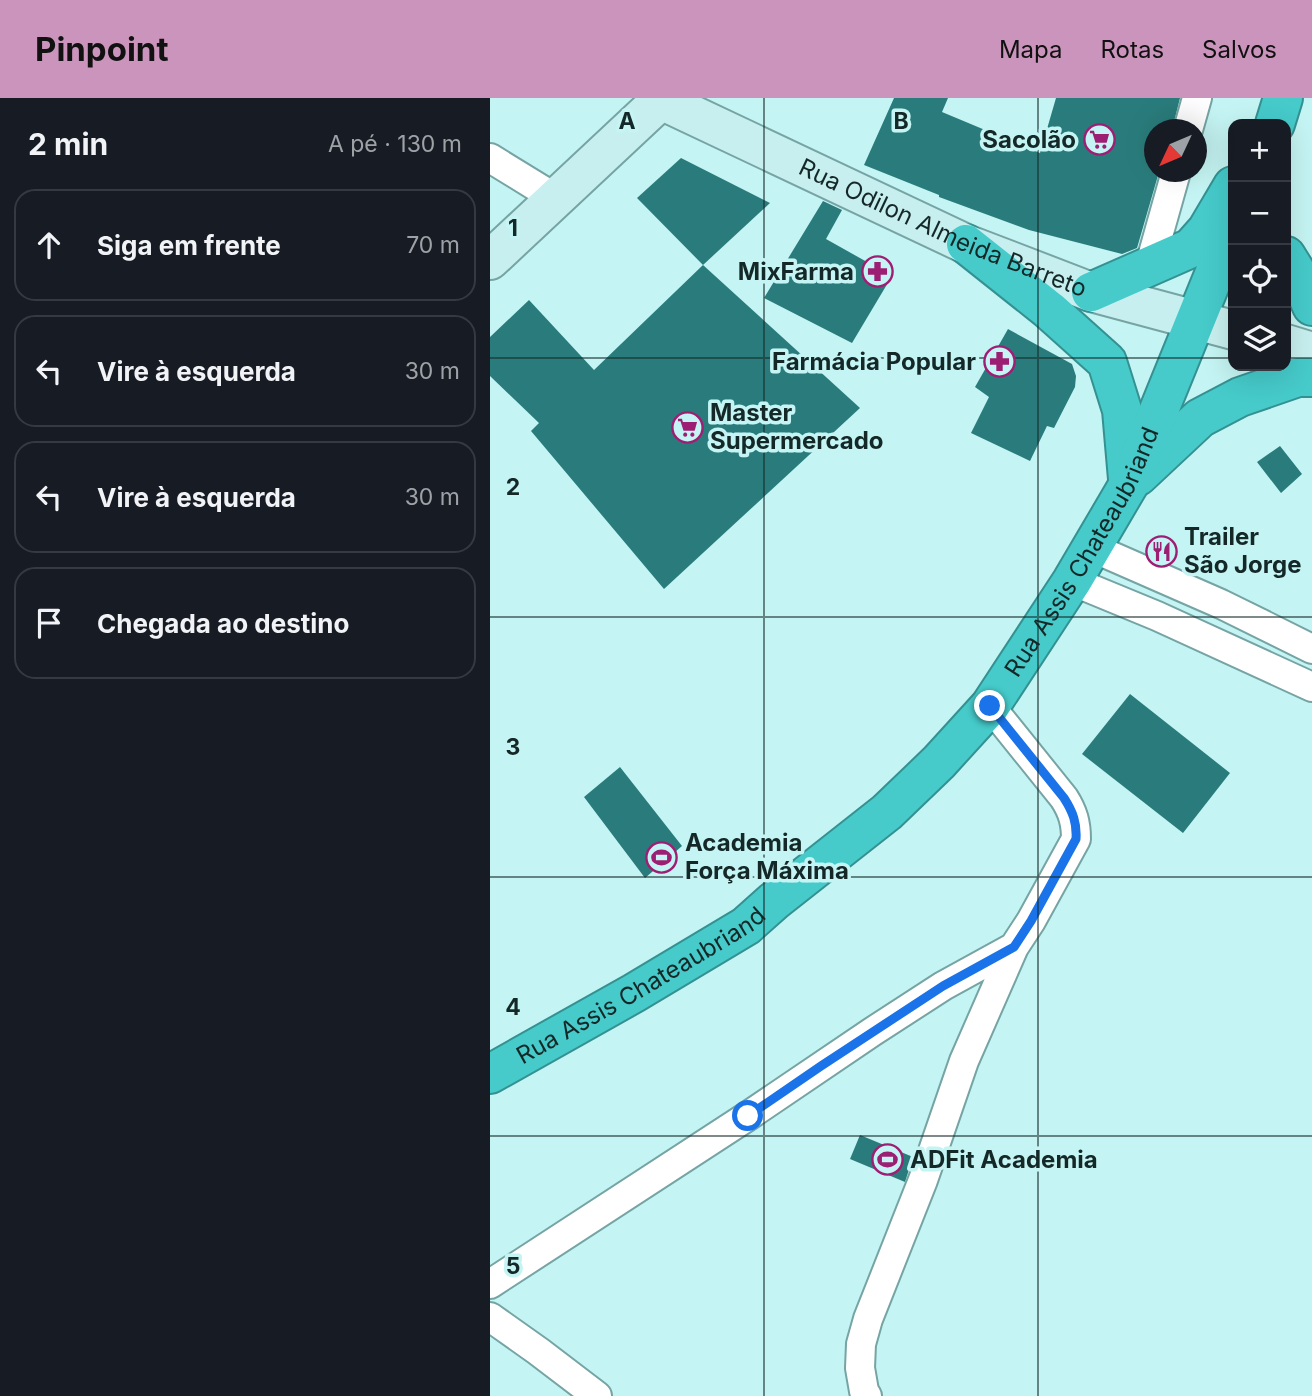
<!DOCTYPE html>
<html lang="pt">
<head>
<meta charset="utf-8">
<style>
	body { margin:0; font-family:Inter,sans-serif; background:#20242c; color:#f1f3f6 }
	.controls { position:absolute; right:21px; top:21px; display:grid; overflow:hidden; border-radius:14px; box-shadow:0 7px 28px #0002 }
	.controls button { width:63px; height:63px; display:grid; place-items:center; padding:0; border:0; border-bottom:2px solid #363941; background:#171b24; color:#f1f3f6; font:35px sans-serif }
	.compass { position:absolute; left:654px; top:21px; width:63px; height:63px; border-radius:50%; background:#171b24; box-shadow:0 7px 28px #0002; rotate:226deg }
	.stop { position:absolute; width:21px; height:21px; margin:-16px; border:5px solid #1a73e8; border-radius:50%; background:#fff }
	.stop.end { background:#1a73e8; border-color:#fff; box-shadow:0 2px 7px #0008 }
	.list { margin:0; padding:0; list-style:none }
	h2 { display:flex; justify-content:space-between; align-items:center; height:91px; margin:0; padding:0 28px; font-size:30px }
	h2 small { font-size:23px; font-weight:400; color:#9ea1a6 }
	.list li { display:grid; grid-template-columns:46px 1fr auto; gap:21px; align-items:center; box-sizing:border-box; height:112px; margin:0 14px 14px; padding:0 14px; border:2px solid #363941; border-radius:21px }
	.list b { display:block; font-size:26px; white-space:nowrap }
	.list em { font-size:23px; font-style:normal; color:#9ea1a6 }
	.icon { flex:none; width:38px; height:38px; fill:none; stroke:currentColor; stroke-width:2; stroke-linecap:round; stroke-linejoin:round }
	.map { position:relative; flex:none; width:822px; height:1298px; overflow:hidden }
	header { display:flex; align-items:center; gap:42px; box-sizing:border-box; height:98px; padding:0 35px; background:#cb94bc; color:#111 }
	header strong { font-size:33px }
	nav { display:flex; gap:38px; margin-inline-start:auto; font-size:24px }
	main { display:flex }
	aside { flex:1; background:#171b24 }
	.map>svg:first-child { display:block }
	.building { fill:#2a7c7c }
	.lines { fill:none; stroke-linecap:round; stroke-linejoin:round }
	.street-casing { stroke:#76a4a4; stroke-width:32 }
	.secondary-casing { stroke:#76a4a4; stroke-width:42 }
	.highway-casing { stroke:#359191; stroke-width:42 }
	.street { stroke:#fff; stroke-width:28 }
	.secondary { stroke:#c8efef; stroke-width:38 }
	.highway { stroke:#46caca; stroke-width:38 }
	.route { stroke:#1a73e8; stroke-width:9 }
	.grid { fill:none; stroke:#152828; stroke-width:2; stroke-opacity:0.55 }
	.labels { text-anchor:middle; stroke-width:7; stroke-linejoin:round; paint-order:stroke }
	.poi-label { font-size:24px; font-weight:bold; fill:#152828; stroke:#c4f4f3; text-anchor:start }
	.street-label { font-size:24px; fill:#152828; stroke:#c4f4f3 }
	.grid-label { font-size:23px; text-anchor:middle; font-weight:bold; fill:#152828; stroke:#c4f4f3; stroke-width:7; stroke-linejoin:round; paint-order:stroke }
</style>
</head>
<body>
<header>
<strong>Pinpoint</strong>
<nav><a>Mapa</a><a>Rotas</a><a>Salvos</a></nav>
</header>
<main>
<aside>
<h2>2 min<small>A pé · 130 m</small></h2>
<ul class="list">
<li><svg class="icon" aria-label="ahead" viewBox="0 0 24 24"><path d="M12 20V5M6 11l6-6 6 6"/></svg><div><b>Siga em frente</b></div><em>70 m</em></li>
<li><svg class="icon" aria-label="left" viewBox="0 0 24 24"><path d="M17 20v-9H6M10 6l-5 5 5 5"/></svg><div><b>Vire à esquerda</b></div><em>30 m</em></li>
<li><svg class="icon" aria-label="left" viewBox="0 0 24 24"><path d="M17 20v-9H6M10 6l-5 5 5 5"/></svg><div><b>Vire à esquerda</b></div><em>30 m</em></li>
<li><svg class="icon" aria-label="arrive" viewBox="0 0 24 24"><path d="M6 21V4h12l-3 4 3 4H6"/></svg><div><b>Chegada ao destino</b></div></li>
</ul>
</aside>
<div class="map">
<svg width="822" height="1298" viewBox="0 0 822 1298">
	<rect width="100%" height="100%" fill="#c4f4f3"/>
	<!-- building -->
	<path class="building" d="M 404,0 L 458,0 L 452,14 L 550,55 L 566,0 L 690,0 L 682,32 L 664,32 L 664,74 L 669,74 L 647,150 L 632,156 L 539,132 L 449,99 L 449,97 L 374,67 Z
		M 191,60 L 280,105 L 213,167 L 147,100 Z
		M 333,103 L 352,112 L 336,141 L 402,178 L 362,245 L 274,200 Z
		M 213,167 L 370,310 L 174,491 L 41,333 L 49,325 L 0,278 L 0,239 L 39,202 L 104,272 Z
		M 518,231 L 582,266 L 586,278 L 585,289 L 564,330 L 557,328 L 540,363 L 481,335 L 499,299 L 485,289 Z
		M 790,348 L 812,376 L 791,395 L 767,364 Z
		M 640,596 L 740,675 L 693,735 L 592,656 Z
		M 130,669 L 192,748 L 155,780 L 94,699 Z
		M 370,1037 L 423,1059 L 415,1084 L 360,1061 Z"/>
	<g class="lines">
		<defs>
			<path id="street" d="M 698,32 L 707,0
				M 0,60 L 65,100
				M 659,170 L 686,74
				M 603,450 L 731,506 L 822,551
				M 582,483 L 667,518 L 822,589
				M 0,1186 L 258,1018 L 382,934 L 453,888 L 524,849
				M 0,1219 L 48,1253 L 107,1298
				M 377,1298 L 374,1293 L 370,1270 L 371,1246 L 378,1221 L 433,1082 L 474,963 L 524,849 L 541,823 L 586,741 C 586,725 583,714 574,700 L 500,608"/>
			<g id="secondary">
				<path id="s1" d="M 0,162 L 171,2 L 476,146 L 601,194 L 743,232"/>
				<path d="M 796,246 L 822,254"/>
			</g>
			<g id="highway">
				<path d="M 785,26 L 793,0"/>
				<path d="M 476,146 L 559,212 L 617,264 L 632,312 L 638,381"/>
				<path d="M 796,158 L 809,179 L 822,208"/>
				<path d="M 601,194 L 701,150 L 717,132 L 743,88"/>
				<path d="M 648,378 L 710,320 L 750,299 L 808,279 L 822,279"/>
				<path id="s2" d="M 0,976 L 144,895 L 256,828 L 284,803 L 397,714 L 449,664 L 500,608 L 582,483 L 639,386 L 743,130"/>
			</g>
		</defs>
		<!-- street casing -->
		<use href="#street" class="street-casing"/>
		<!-- secondary casing -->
		<use href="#secondary" class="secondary-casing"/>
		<!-- highway casing -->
		<use href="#highway" class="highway-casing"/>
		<!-- street -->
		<use href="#street" class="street"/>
		<!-- secondary -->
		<use href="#secondary" class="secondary"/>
		<!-- highway -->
		<use href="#highway" class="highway"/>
	</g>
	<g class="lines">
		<!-- route -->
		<path class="route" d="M 258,1018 L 331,968 L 453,888 L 524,849 L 541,823 L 586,741 C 587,725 583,714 574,700 L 500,608"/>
	</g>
	<!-- grid -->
	<path class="grid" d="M 274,0 L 274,1298M 548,0 L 548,1298M 0,260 L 743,260M 796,260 L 822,260M 0,519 L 822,519M 0,779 L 822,779M 0,1038 L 822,1038"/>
	<!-- icons -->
	<defs>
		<symbol id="supermarket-ring" viewBox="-11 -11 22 22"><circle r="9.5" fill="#c4f4f3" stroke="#9d1f74" stroke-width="1.5"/><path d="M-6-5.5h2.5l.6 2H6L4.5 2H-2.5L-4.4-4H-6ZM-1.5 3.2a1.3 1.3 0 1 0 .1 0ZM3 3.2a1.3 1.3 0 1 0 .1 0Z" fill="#9d1f74"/></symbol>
		<symbol id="pharmacy-ring" viewBox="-11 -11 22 22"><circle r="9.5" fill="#c4f4f3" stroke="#9d1f74" stroke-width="1.5"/><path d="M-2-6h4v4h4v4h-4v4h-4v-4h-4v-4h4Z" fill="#9d1f74"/></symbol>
		<symbol id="restaurant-ring" viewBox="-11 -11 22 22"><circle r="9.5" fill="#c4f4f3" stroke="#9d1f74" stroke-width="1.5"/><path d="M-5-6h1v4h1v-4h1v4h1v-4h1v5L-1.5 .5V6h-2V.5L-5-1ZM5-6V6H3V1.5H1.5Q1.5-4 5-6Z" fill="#9d1f74"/></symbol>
		<symbol id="stadium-ring" viewBox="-11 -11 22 22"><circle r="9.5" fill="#c4f4f3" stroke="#9d1f74" stroke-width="1.5"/><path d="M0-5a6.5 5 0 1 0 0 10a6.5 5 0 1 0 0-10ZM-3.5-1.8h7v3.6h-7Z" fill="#9d1f74"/></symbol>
	</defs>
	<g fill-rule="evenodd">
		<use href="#supermarket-ring" x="592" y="24" width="35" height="35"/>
		<use href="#pharmacy-ring" x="370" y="156" width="35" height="35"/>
		<use href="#pharmacy-ring" x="492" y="246" width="35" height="35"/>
		<use href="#supermarket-ring" x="180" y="312" width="35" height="35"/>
		<use href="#restaurant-ring" x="654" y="436" width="35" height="35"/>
		<use href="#stadium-ring" x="154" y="742" width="35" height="35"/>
		<use href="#stadium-ring" x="380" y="1044" width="35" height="35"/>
	</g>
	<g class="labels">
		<!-- poi labels -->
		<g class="poi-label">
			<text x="586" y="50" text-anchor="end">Sacolão</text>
			<text x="364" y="182" text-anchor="end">MixFarma</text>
			<text x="486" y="272" text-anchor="end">Farmácia Popular</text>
			<text x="220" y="323">Master<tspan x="220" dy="28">Supermercado</tspan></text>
			<text x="694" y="447">Trailer<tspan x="694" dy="28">São Jorge</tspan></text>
			<text x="195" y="753">Academia<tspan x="195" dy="28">Força Máxima</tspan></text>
			<text x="420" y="1070">ADFit Academia</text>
		</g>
		<!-- street labels -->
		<g class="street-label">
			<text dy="8" stroke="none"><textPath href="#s1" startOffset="544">Rua Odilon Almeida Barreto</textPath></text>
			<text dy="8" stroke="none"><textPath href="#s2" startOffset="805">Rua Assis Chateaubriand</textPath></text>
			<text dy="8" stroke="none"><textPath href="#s2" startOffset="175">Rua Assis Chateaubriand</textPath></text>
		</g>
	</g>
	<g class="grid-label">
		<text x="137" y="31">A</text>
		<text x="411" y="31">B</text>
		<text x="23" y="138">1</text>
		<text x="23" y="397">2</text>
		<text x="23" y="657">3</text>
		<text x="23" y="917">4</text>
		<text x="23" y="1176">5</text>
	</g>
</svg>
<div class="controls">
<button>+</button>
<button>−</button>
<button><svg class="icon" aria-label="locate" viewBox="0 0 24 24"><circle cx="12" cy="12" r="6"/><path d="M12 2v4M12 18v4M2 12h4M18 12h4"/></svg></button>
<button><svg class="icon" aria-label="layers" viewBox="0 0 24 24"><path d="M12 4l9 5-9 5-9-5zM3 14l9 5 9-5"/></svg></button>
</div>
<svg class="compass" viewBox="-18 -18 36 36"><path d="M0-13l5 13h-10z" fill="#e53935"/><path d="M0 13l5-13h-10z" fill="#9ea1a6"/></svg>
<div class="stop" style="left:258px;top:1018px"></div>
<div class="stop end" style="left:500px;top:608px"></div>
</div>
</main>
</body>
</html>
